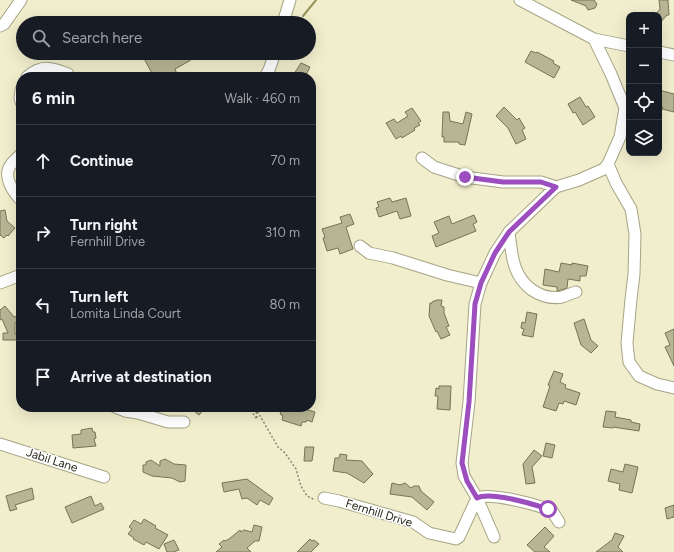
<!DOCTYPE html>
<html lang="en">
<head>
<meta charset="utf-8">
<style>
	body { margin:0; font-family:Figtree,sans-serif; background:#242831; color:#f1f3f6 }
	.controls { position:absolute; right:12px; top:12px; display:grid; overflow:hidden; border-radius:8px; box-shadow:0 4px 16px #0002 }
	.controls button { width:36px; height:36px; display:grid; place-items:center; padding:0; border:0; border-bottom:1px solid #363941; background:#171b24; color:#f1f3f6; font:20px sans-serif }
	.stop { position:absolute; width:12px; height:12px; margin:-9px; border:3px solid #9c4dbe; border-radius:50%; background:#fff }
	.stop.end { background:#9c4dbe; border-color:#fff; box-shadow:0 1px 4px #0008 }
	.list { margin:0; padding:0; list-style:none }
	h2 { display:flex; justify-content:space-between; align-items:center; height:52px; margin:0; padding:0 16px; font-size:17px }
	h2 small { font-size:13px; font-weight:400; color:#9ea1a6 }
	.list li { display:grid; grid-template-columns:26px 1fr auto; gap:12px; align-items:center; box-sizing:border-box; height:72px; padding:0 16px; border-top:1px solid #363941 }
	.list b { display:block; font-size:15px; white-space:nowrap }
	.list p { margin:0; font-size:13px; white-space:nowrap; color:#9ea1a6 }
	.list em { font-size:13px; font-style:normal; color:#9ea1a6 }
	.icon { flex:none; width:22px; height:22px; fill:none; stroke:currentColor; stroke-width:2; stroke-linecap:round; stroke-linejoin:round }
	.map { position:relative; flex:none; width:674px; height:552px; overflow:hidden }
	.search { position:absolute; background:#171b24; box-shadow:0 4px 16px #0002; left:16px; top:16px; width:300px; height:44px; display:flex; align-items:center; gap:10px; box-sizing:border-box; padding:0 14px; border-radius:22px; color:#9ea1a6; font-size:15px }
	.panel { position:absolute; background:#171b24; box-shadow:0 4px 16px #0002; left:16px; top:72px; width:300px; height:340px; border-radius:16px }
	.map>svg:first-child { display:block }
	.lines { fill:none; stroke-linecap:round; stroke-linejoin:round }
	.stream { stroke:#98935b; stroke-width:2 }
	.building { fill:#b8b595; stroke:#777456 }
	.minor-casing { stroke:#a6a484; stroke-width:13 }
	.path { stroke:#898870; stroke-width:1.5; stroke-dasharray:2 2; stroke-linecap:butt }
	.minor { stroke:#fff; stroke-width:11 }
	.route { stroke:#9c4dbe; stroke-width:5 }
	.labels { text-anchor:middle; stroke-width:3; stroke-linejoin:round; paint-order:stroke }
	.street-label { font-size:12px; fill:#28271a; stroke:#fff }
</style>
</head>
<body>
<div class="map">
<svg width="674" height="552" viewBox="0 0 674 552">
	<rect width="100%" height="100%" fill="#f0eecc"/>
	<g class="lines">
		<!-- stream -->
		<path class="stream" d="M 303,16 L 316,0"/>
	</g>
	<!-- building -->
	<path class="building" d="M 571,0 L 594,0 L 597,4 L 595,8 L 588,10 L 586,6 Z
		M 659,0 L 668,0 L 669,15 L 667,15 L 659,24 L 659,15 L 656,14 L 660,9 Z
		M 531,51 L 536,53 L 537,52 L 554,61 L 553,63 L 560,67 L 554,78 L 525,62 Z
		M 141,53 L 197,53 L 190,57 L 191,60 L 175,69 L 178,77 L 154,77 Z
		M 301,63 L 310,67 L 305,77 L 292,77 Z
		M 659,90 L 674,94 L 674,112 L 662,109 L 663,107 L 659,106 Z
		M 580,97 L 586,107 L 588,106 L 595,117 L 583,125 L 575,112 L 573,113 L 568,104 Z
		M 504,107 L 517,120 L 519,118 L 525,128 L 522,130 L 526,139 L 516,144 L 508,128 L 496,116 Z
		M 412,108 L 421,121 L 418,123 L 420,125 L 414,128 L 415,130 L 402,138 L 401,136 L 396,139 L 386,123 L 394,119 L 397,123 L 408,116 L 405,112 Z
		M 443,112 L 449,112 L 450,121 L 463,124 L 466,112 L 472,114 L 465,145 L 459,144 L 459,142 L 444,142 L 444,137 L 442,137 Z
		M 390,198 L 392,202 L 406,198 L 411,216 L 400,219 L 397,211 L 379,217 L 376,208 L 379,207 L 377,202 Z
		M 5,210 L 7,221 L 15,228 L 8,236 L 7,235 L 4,238 L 0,235 L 0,211 Z
		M 350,214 L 354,224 L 346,227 L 353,249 L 340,254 L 338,248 L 327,251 L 323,238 L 325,237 L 322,229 L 342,223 L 340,217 Z
		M 474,215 L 477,222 L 473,224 L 476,231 L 436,247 L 432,236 L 439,233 L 434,222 L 449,216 L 452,224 Z
		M 561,263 L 572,265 L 572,263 L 588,266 L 586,276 L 580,276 L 580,281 L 568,279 L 567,288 L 561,290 L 557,291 L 557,287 L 543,285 L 545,269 L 559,272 Z
		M 436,300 L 442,300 L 441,306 L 444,307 L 444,313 L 449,326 L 446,327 L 450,335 L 441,339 L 437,331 L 436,332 L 429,316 L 430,303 L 432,303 L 433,301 L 436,301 Z
		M 5,306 L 14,317 L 18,316 L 20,321 L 15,323 L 15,334 L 17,334 L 17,340 L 3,340 L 3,333 L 8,333 L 2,319 L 0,320 L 0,310 Z
		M 527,312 L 537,314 L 533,337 L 522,335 L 524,329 L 521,328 L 522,322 L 525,323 Z
		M 584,319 L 591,340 L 598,346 L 591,353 L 581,345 L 574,323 Z
		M 674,329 L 674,366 L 665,347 L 670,345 L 665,333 Z
		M 554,371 L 563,374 L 560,382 L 566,385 L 565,388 L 580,393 L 576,405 L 564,401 L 563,404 L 559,403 L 556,411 L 543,407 L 550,386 L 548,385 Z
		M 439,386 L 451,386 L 450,410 L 437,409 L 438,396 L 435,396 L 436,388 L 439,389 Z
		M 189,407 L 206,407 L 199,415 Z
		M 283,407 L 298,407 L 315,412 L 312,422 L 307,420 L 306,422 L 302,422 L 301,426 L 282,420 L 283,416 L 280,414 Z
		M 606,411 L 616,412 L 615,417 L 631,420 L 631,422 L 640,424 L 639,431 L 613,427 L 613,428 L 603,427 Z
		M 92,428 L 93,432 L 95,432 L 96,438 L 94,439 L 96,446 L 73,448 L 72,435 L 81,434 L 81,430 Z
		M 546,443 L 555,445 L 552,458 L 543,456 Z
		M 305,447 L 314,447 L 312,461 L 304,461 Z
		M 534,450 L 542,456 L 532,467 L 535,483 L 526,484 L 523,464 Z
		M 340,454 L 347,455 L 346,460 L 362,461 L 373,474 L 364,483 L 347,473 L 333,471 L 335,458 L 339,458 Z
		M 165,459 L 174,464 L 186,465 L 185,481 L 180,482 L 172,478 L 152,476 L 143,472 L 143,465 L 146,465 L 146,462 L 151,460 L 160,466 L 160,461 Z
		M 625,464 L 638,467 L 632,493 L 619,490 L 620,484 L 608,481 L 611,469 L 623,472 Z
		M 247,479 L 273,498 L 269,505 L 260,500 L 257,505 L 247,498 L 242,499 L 239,489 L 224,492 L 222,483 Z
		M 392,483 L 400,485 L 405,483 L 411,488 L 414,486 L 419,486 L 421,491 L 434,502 L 427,510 L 412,497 L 390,494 Z
		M 32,488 L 34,499 L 15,505 L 17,509 L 10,511 L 6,496 Z
		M 91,496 L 95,506 L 101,503 L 104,509 L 72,523 L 65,507 Z
		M 674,505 L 674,517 L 667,519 L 665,508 Z
		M 144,519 L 156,526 L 155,528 L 168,535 L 159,549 L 146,542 L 144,545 L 133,539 L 134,538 L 128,534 L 132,529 L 129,527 L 134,520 L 141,524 Z
		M 254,525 L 262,527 L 259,541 L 255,541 L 247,548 L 251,552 L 216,552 L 222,547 L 219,544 L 224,540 L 225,541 L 229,539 L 240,530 L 241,532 L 244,530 L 252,532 Z
		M 545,527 L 554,536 L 544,547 L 550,552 L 535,552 L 527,545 Z
		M 615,533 L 624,536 L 618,547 L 623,552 L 596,552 L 612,540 Z
		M 310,539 L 312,541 L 314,540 L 319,544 L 311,552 L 297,552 Z
		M 174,540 L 179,550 L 173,552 L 167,552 L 164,544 Z"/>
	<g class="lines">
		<defs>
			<path id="minor" d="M 520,0 L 594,39 L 629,46
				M 283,23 L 290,0
				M 0,26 L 4,24 L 21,0
				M 594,39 L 611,74 L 625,108 L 620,137 L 608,164 L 616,183 L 631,209 L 635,234 L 634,274 L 631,299 L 627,343 L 629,362 L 639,376 L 657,384 L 674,388
				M 659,52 L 674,55
				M 27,77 C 42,64 52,68 68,74
				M 265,77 L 269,70 L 275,53
				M 21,90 L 20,98 L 21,102
				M 21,154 C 18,158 13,161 10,166 C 3,177 13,192 21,200
				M 422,158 L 434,167 L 465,177 L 503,182 L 541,182 L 556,187
				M 509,232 C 512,255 512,275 532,290 C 541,296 551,299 562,297 C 566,296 571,293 576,292
				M 360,246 L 369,253 L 393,258 L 447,275 L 481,283
				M 0,283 L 21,275
				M 115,407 L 125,411 L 138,413 L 168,422 L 184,422
				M 0,444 L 104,477
				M 324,498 L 339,501 L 413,522 L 429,533 L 456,539 L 459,537 L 477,498
				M 477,498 C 490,492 533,504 548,509 L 552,511 L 559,522
				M 494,537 L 477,498 L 464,476 L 462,463 L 469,402 L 475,304 L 481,283 L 495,253 L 509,232 L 556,187 L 579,180 L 604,169 L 608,164"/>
		</defs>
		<!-- minor casing -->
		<use href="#minor" class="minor-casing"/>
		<!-- path -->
		<path class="path" d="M 248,407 L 257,419 L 256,409 L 278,447 L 285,453 L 296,469 L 301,486 L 307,496 L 315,500"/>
		<!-- minor -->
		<use href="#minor" class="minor"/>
	</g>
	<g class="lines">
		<!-- route -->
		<path class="route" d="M 465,177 L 503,182 L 541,182 L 556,187 L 509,232 L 495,253 L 481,283 L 475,304 L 469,402 L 462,463 L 467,481 L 477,498 C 490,491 533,504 548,509"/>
	</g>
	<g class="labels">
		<!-- street labels -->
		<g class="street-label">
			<text transform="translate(52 460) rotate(18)" y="4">Jabil Lane</text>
			<text transform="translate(379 513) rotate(17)" y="4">Fernhill Drive</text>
		</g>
	</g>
</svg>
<div class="controls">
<button>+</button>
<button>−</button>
<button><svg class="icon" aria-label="locate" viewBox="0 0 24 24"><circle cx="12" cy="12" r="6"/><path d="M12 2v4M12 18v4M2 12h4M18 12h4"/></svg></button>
<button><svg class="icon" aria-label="layers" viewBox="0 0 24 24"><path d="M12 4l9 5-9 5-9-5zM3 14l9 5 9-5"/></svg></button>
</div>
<div class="stop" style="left:548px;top:509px"></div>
<div class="stop end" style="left:465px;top:177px"></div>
<div class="search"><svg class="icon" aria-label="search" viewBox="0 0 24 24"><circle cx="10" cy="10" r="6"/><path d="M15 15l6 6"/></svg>Search here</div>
<section class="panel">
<h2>6 min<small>Walk · 460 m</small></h2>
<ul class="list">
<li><svg class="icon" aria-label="ahead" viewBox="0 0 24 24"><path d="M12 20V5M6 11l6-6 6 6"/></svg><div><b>Continue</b></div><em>70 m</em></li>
<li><svg class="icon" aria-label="right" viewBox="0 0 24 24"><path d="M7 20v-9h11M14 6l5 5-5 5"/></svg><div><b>Turn right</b><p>Fernhill Drive</p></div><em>310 m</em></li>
<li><svg class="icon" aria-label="left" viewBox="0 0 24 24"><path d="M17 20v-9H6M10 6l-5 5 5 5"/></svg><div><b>Turn left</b><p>Lomita Linda Court</p></div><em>80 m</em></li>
<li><svg class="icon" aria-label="arrive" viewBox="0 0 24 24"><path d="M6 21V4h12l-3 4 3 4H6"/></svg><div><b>Arrive at destination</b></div></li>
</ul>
</section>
</div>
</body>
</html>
